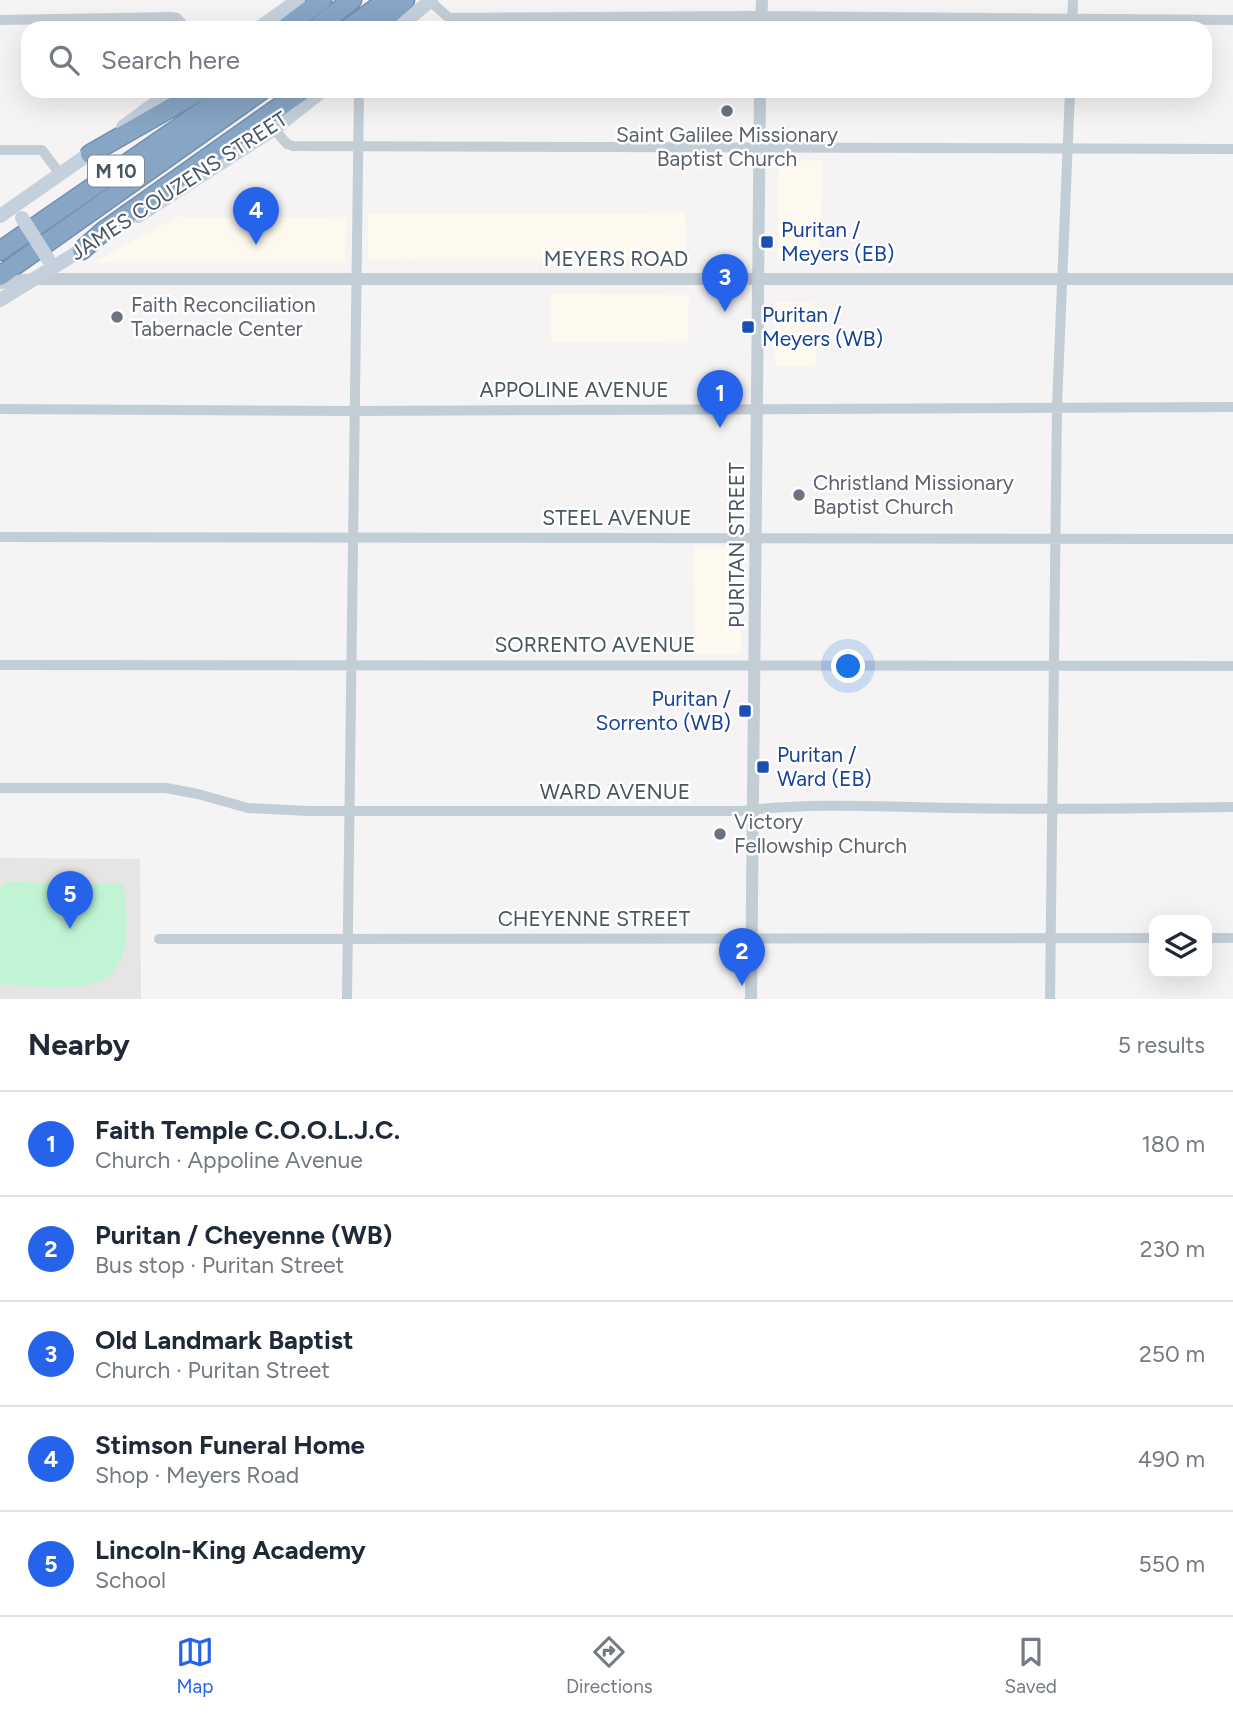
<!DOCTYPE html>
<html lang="en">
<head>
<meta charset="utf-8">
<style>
	body { margin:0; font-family:Figtree,sans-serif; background:#f6f6f7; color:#1f2937 }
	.controls { position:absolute; right:21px; bottom:21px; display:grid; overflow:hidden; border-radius:14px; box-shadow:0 7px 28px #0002 }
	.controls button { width:63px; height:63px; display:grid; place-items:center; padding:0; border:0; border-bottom:2px solid #e0e1e3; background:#fff; color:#1f2937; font:35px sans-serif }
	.you { position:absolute; left:849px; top:667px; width:24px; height:24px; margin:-18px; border:5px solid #fff; border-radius:50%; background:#1a73e8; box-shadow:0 0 0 10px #1a73e833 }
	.badge { display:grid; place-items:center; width:46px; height:46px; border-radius:50%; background:#2563eb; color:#fff; font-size:23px; font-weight:700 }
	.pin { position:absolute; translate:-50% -58px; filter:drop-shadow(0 2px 4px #0008) }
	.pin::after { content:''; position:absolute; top:37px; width:24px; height:21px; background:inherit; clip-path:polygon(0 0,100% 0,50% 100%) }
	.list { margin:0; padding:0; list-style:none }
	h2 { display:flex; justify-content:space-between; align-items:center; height:91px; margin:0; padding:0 28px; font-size:30px }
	h2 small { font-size:23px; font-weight:400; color:#747a83 }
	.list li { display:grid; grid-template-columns:46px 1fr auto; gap:21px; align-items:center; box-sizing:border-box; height:105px; padding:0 28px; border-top:2px solid #e0e1e3 }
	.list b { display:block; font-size:26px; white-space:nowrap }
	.list p { margin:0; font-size:23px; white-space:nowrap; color:#747a83 }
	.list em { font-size:23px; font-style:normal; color:#747a83 }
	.icon { flex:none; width:38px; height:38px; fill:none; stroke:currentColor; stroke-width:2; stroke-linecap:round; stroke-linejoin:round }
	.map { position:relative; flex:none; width:1233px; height:999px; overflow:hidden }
	.search { position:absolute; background:#fff; box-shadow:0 7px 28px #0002; left:21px; right:21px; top:21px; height:77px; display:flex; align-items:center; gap:18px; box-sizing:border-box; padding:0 24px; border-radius:21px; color:#747a83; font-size:26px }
	.sheet { height:616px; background:#fff }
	nav { display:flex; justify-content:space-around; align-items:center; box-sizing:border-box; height:98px; border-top:2px solid #e0e1e3; background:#fff; font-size:19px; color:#747a83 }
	nav a { display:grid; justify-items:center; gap:4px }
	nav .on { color:#2563eb }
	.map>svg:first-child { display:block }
	.commercial { fill:#fef9ee }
	.education { fill:#e6e4e5 }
	.green { fill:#c0f4d4 }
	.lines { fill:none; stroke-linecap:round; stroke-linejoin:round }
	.motorway-casing { stroke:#7290b0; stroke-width:21 }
	.minor { stroke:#c3cdd5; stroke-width:10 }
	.tertiary { stroke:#c3cdd5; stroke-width:12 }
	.secondary { stroke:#c4d0dc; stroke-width:14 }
	.motorway { stroke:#87a5c4; stroke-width:18 }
	.secondary-bridge { stroke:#c4d0dc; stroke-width:14 }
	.worship-dot { fill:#6b7280; stroke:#fff; stroke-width:2.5 }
	.transit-dot { fill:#1a4fb4; stroke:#fff; stroke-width:2.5 }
	.labels { text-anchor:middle; stroke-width:5; stroke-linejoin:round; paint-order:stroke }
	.shield { fill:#fff; stroke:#7f8991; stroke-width:2 }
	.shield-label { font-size:19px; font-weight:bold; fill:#485662 }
	.worship-label { font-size:21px; fill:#5b616d; stroke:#fff; text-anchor:start }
	.street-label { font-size:21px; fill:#485662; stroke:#fff }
	.transit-label { font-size:21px; fill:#164399; stroke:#fff; text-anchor:start }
</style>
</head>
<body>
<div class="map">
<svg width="1233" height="999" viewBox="0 0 1233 999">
	<rect width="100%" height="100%" fill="#f5f3f3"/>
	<!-- commercial -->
	<path class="commercial" d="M 779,160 L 822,161 L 820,259 L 778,259 Z
		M 685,213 L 686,259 L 368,260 L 368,214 Z
		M 180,215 L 187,218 L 346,217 L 345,263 L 93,263 Z
		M 551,294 L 689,295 L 688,341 L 551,342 Z
		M 776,302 L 817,303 L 816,367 L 775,366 Z
		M 694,547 L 741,547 L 741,654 L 695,654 Z"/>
	<!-- education -->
	<path class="education" d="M 0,858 L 140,859 L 141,999 L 0,999 Z"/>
	<!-- green -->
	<path class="green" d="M 5,882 L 123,884 C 141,996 94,992 0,984 L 0,890 Z"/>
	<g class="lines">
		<defs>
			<path id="motorway" d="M 285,28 L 322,0
				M 316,28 L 352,0
				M 349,28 L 387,0
				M 376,28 L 405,0
				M 90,154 L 200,91
				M 82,250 L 105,230 L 302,91
				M 0,251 L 232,91
				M 0,276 L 261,91"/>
		</defs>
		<!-- motorway casing -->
		<use href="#motorway" class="motorway-casing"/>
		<!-- minor -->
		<path class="minor" d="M 430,1 L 449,18 L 749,16 L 1233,20
			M 0,20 L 171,17 L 177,18 L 186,28
			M 1072,28 L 1073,0
			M 274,129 L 287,144 L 293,146 L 1233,149
			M 0,150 L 42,150 L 60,174
			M 0,409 L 353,411 L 1233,407
			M 0,537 L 1233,539
			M 0,665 L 1233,666
			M 0,788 L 166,788 L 198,794 L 248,808 L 308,811 L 741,811 C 813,802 888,807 960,808 C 1051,810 1142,808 1233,807
			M 1207,938 L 1233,938
			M 159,939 L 1154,938
			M 347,999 L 359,91
			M 1050,999 L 1057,406 L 1070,91"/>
		<!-- tertiary -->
		<path class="tertiary" d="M 761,28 L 762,0
			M 0,283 L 34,279 L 1233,279
			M 751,999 L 760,91"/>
		<!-- secondary -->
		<path class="secondary" d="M 259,28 L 298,0
			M 398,28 L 431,0
			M 123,127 L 172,91
			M 0,216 L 96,149
			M 138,216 L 274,129 L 322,91
			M 0,300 L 91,244"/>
		<!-- motorway -->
		<use href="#motorway" class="motorway"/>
		<!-- secondary-bridge -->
		<path class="secondary-bridge" d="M 22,218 L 48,259"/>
	</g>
	<!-- markers -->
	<g class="worship-dot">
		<circle cx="727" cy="111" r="7"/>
		<circle cx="117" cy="317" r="7"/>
		<circle cx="799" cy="495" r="7"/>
		<circle cx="720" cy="834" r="7"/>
	</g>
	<g class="transit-dot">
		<rect x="760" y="235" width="14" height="14" rx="3.5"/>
		<rect x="741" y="320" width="14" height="14" rx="3.5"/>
		<rect x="738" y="704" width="14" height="14" rx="3.5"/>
		<rect x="756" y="760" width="14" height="14" rx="3.5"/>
	</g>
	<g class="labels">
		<!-- shield labels -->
		<rect class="shield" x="88" y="155.5" width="56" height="31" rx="5"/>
		<g class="shield-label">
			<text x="116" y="178">M 10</text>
		</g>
		<!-- worship labels -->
		<g class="worship-label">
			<text x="727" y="142" text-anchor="middle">Saint Galilee Missionary<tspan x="727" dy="24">Baptist Church</tspan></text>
			<text x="131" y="312">Faith Reconciliation<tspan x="131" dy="24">Tabernacle Center</tspan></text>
			<text x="813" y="490">Christland Missionary<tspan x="813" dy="24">Baptist Church</tspan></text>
			<text x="734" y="829">Victory<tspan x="734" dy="24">Fellowship Church</tspan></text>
		</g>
		<!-- street labels -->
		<g class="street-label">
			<text transform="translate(179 186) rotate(-33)" y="7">JAMES COUZENS STREET</text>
			<text x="616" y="266">MEYERS ROAD</text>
			<text x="574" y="397">APPOLINE AVENUE</text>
			<text x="617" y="525">STEEL AVENUE</text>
			<text transform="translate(737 545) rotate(-90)" y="7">PURITAN STREET</text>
			<text x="595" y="652">SORRENTO AVENUE</text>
			<text x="615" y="799">WARD AVENUE</text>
			<text x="594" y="926">CHEYENNE STREET</text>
		</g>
		<!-- transit labels -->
		<g class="transit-label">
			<text x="781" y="237">Puritan /<tspan x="781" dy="24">Meyers (EB)</tspan></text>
			<text x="762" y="322">Puritan /<tspan x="762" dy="24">Meyers (WB)</tspan></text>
			<text x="731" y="706" text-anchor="end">Puritan /<tspan x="731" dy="24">Sorrento (WB)</tspan></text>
			<text x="777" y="762">Puritan /<tspan x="777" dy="24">Ward (EB)</tspan></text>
		</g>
	</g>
</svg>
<div class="controls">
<button><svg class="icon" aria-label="layers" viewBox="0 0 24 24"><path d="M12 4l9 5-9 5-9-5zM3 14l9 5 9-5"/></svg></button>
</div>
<div class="you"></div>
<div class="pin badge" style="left:720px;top:428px">1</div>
<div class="pin badge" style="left:742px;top:986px">2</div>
<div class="pin badge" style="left:725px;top:312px">3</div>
<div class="pin badge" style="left:256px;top:245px">4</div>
<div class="pin badge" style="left:70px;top:929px">5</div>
<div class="search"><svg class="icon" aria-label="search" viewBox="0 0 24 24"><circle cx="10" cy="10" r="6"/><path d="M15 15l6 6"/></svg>Search here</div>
</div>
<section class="sheet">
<h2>Nearby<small>5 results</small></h2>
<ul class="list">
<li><span class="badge">1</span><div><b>Faith Temple C.O.O.L.J.C.</b><p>Church · Appoline Avenue</p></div><em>180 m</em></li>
<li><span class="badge">2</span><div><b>Puritan / Cheyenne (WB)</b><p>Bus stop · Puritan Street</p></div><em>230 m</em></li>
<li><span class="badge">3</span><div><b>Old Landmark Baptist</b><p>Church · Puritan Street</p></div><em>250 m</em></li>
<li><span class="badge">4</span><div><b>Stimson Funeral Home</b><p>Shop · Meyers Road</p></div><em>490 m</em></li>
<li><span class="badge">5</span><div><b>Lincoln-King Academy</b><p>School</p></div><em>550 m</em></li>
</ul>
</section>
<nav>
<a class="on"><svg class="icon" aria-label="map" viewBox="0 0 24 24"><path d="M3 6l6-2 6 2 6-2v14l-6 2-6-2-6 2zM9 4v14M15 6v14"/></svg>Map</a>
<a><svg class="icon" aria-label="directions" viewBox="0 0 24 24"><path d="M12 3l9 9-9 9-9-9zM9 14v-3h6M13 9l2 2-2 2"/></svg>Directions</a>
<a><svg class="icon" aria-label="saved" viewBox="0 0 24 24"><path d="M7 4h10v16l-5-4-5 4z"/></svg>Saved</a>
</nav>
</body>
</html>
